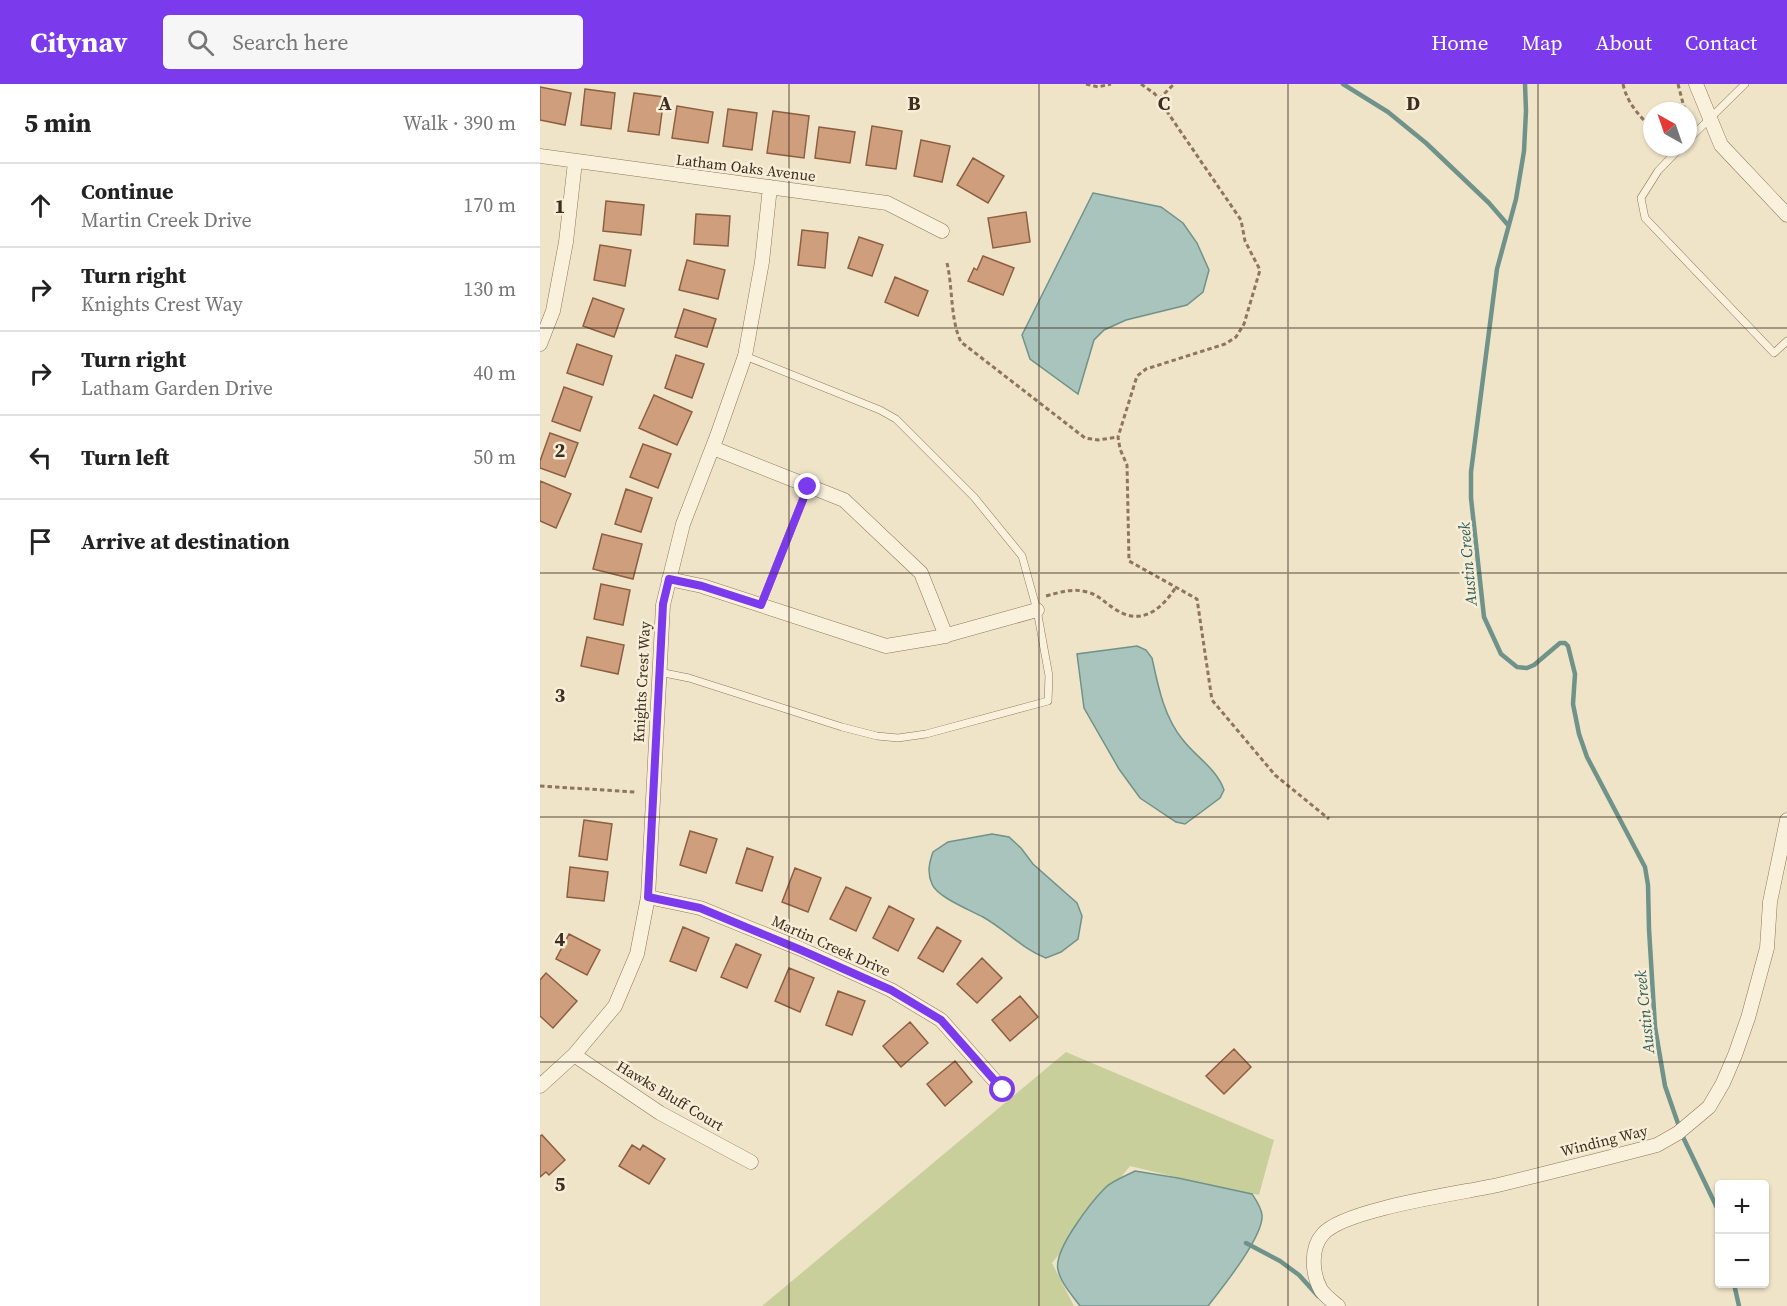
<!DOCTYPE html>
<html lang="en">
<head>
<meta charset="utf-8">
<style>
	body { margin:0; font-family:"Source Serif 4",serif; background:#f6f6f6; color:#222 }
	.controls { position:absolute; right:18px; bottom:18px; display:grid; overflow:hidden; border-radius:6px; box-shadow:0 2px 4px #0004 }
	.controls button { width:54px; height:54px; display:grid; place-items:center; padding:0; border:0; border-bottom:2px solid #e0e0e0; background:#fff; color:#222; font:30px sans-serif }
	.compass { position:absolute; left:1103px; top:18px; width:54px; height:54px; border-radius:50%; background:#fff; box-shadow:0 2px 4px #0004; rotate:320deg }
	.stop { position:absolute; width:18px; height:18px; margin:-14px; border:4px solid #7c3aed; border-radius:50%; background:#fff }
	.stop.end { background:#7c3aed; border-color:#fff; box-shadow:0 2px 6px #0008 }
	.list { margin:0; padding:0; list-style:none }
	h2 { display:flex; justify-content:space-between; align-items:center; height:78px; margin:0; padding:0 24px; font-size:26px }
	h2 small { font-size:20px; font-weight:400; color:#767676 }
	.list li { display:grid; grid-template-columns:39px 1fr auto; gap:18px; align-items:center; box-sizing:border-box; height:84px; padding:0 24px; border-top:2px solid #e0e0e0 }
	.list b { display:block; font-size:22px; white-space:nowrap }
	.list p { margin:0; font-size:20px; white-space:nowrap; color:#767676 }
	.list em { font-size:20px; font-style:normal; color:#767676 }
	.icon { flex:none; width:33px; height:33px; fill:none; stroke:currentColor; stroke-width:2; stroke-linecap:round; stroke-linejoin:round }
	.map { position:relative; flex:none; width:1247px; height:1222px; overflow:hidden }
	header { display:flex; align-items:center; gap:36px; box-sizing:border-box; height:84px; padding:0 30px; background:#7c3aed; color:#fff }
	header strong { font-size:28px }
	nav { display:flex; gap:33px; margin-inline-start:auto; font-size:21px }
	.search { width:420px; height:54px; background:#f6f6f6; display:flex; align-items:center; gap:15px; box-sizing:border-box; padding:0 21px; border-radius:6px; color:#767676; font-size:22px }
	main { display:flex }
	aside { flex:1; background:#fff }
	.map>svg:first-child { display:block }
	.green { fill:#c9cf9b }
	.water { fill:#a9c4bc; stroke:#6f938a; stroke-width:1.5 }
	.lines { fill:none; stroke-linecap:round; stroke-linejoin:round }
	.stream { stroke:#6f938a; stroke-width:4.5 }
	.building { fill:#cf9f7d; stroke:#8d5f41; stroke-width:1.5 }
	.service-casing { stroke:#8d765c; stroke-width:8 }
	.minor-casing { stroke:#8d765c; stroke-width:15 }
	.path { stroke:#8d765c; stroke-width:3; stroke-dasharray:4.5 3; stroke-linecap:butt }
	.service { stroke:#faf1dc; stroke-width:7 }
	.minor { stroke:#faf1dc; stroke-width:14 }
	.route { stroke:#7c3aed; stroke-width:8 }
	.grid { fill:none; stroke:#3d2e20; stroke-width:1.5; stroke-opacity:0.55 }
	.labels { text-anchor:middle; stroke-width:5; stroke-linejoin:round; paint-order:stroke }
	.street-label { font-size:15px; fill:#3d2e20; stroke:#f7eed8 }
	.water-label { font-size:16px; font-style:italic; fill:#2f5d5a; stroke:#f7eed8 }
	.grid-label { font-size:20px; text-anchor:middle; font-weight:bold; fill:#3d2e20; stroke:#f7eed8; stroke-width:5; stroke-linejoin:round; paint-order:stroke }
</style>
</head>
<body>
<header>
<strong>Citynav</strong>
<div class="search"><svg class="icon" aria-label="search" viewBox="0 0 24 24"><circle cx="10" cy="10" r="6"/><path d="M15 15l6 6"/></svg>Search here</div>
<nav><a>Home</a><a>Map</a><a>About</a><a>Contact</a></nav>
</header>
<main>
<aside>
<h2>5 min<small>Walk · 390 m</small></h2>
<ul class="list">
<li><svg class="icon" aria-label="ahead" viewBox="0 0 24 24"><path d="M12 20V5M6 11l6-6 6 6"/></svg><div><b>Continue</b><p>Martin Creek Drive</p></div><em>170 m</em></li>
<li><svg class="icon" aria-label="right" viewBox="0 0 24 24"><path d="M7 20v-9h11M14 6l5 5-5 5"/></svg><div><b>Turn right</b><p>Knights Crest Way</p></div><em>130 m</em></li>
<li><svg class="icon" aria-label="right" viewBox="0 0 24 24"><path d="M7 20v-9h11M14 6l5 5-5 5"/></svg><div><b>Turn right</b><p>Latham Garden Drive</p></div><em>40 m</em></li>
<li><svg class="icon" aria-label="left" viewBox="0 0 24 24"><path d="M17 20v-9H6M10 6l-5 5 5 5"/></svg><div><b>Turn left</b></div><em>50 m</em></li>
<li><svg class="icon" aria-label="arrive" viewBox="0 0 24 24"><path d="M6 21V4h12l-3 4 3 4H6"/></svg><div><b>Arrive at destination</b></div></li>
</ul>
</aside>
<div class="map">
<svg width="1247" height="1222" viewBox="0 0 1247 1222">
	<rect width="100%" height="100%" fill="#f0e4c8"/>
	<!-- green -->
	<path class="green" d="M 526,968 L 734,1056 L 719,1111 L 681,1104 L 590,1082 L 512,1179 L 534,1222 L 222,1222 Z"/>
	<!-- water -->
	<path class="water" d="M 553,109 L 621,123 L 643,139 L 657,159 L 669,186 L 663,208 L 647,221 L 586,236 L 564,246 L 554,256 L 538,310 L 490,275 L 482,251 Z
		M 597,562 L 606,566 L 612,574 C 618,602 624,633 643,656 C 656,673 677,685 684,706 L 680,714 L 645,740 L 636,738 L 600,714 L 579,685 L 544,624 L 537,570 Z
		M 452,750 L 469,753 L 481,764 L 493,780 L 537,819 L 542,832 L 538,855 L 521,868 L 506,874 C 481,864 466,846 443,833 C 430,826 397,813 392,800 C 387,789 389,779 393,768 L 408,758 Z
		M 595,1087 L 638,1094 L 712,1110 C 716,1116 721,1123 722,1131 C 724,1152 682,1204 668,1222 L 540,1222 C 532,1211 521,1199 518,1186 C 513,1166 552,1117 566,1103 C 574,1096 586,1092 595,1087 Z"/>
	<g class="lines">
		<!-- stream -->
		<path class="stream" d="M 803,0 L 848,28 L 886,59 L 949,119 L 968,141
			M 985,0 L 986,27 L 984,67 L 976,115 L 957,185 L 931,388 L 931,414 L 944,533 L 961,570 L 977,583 L 987,584 L 994,581 L 1020,559 L 1025,559 L 1028,562 L 1035,590 L 1033,620 L 1039,650 L 1047,673 L 1105,783 L 1108,801 L 1109,845 L 1115,943 L 1125,1002 L 1142,1051 L 1180,1130
			M 706,1159 L 740,1177 L 759,1191 L 778,1212
			M 1194,1200 L 1199,1222"/>
	</g>
	<!-- building -->
	<path class="building" d="M 0,3 L 31,9 L 25,41 L 0,36 Z
		M 45,5 L 75,9 L 71,45 L 41,41 Z
		M 94,9 L 124,13 L 119,51 L 88,47 Z
		M 137,22 L 173,28 L 168,59 L 132,54 Z
		M 188,25 L 217,29 L 212,66 L 183,62 Z
		M 233,27 L 269,32 L 264,74 L 227,69 Z
		M 332,42 L 362,47 L 356,85 L 326,81 Z
		M 279,43 L 315,48 L 310,79 L 275,74 Z
		M 381,56 L 410,62 L 402,98 L 374,92 Z
		M 433,74 L 464,92 L 448,119 L 417,101 Z
		M 66,117 L 104,121 L 101,151 L 63,147 Z
		M 486,128 L 490,158 L 453,164 L 448,134 Z
		M 156,130 L 190,132 L 188,162 L 154,160 Z
		M 262,146 L 288,149 L 285,184 L 258,181 Z
		M 319,153 L 343,161 L 332,192 L 308,184 Z
		M 60,161 L 91,166 L 85,202 L 54,196 Z
		M 443,172 L 474,184 L 463,211 L 428,197 L 434,184 L 437,186 Z
		M 147,176 L 185,186 L 178,215 L 139,206 Z
		M 355,193 L 388,207 L 378,232 L 345,218 Z
		M 53,214 L 84,225 L 74,253 L 43,242 Z
		M 144,225 L 176,235 L 167,263 L 135,253 Z
		M 37,260 L 72,272 L 63,301 L 27,289 Z
		M 136,271 L 164,280 L 152,314 L 125,304 Z
		M 24,303 L 52,313 L 40,347 L 12,337 Z
		M 114,311 L 152,328 L 137,361 L 99,344 Z
		M 10,349 L 38,359 L 25,393 L 0,384 L 0,377 Z
		M 103,360 L 131,370 L 118,404 L 90,393 Z
		M 0,397 L 31,410 L 16,444 L 0,437 Z
		M 86,405 L 112,414 L 101,448 L 75,440 Z
		M 62,450 L 102,460 L 93,495 L 53,485 Z
		M 61,500 L 90,506 L 83,541 L 54,535 Z
		M 47,553 L 84,561 L 78,590 L 41,582 Z
		M 44,736 L 72,740 L 67,776 L 39,772 Z
		M 150,747 L 177,755 L 166,789 L 140,781 Z
		M 207,764 L 233,773 L 222,807 L 196,799 Z
		M 30,783 L 68,788 L 64,817 L 27,813 Z
		M 255,784 L 281,794 L 268,828 L 242,818 Z
		M 306,803 L 331,814 L 316,847 L 290,835 Z
		M 349,822 L 374,835 L 358,867 L 333,854 Z
		M 143,843 L 169,854 L 156,887 L 130,877 Z
		M 397,843 L 421,857 L 403,888 L 378,874 Z
		M 29,850 L 60,866 L 47,891 L 16,875 Z
		M 196,860 L 221,871 L 207,904 L 181,893 Z
		M 442,874 L 462,894 L 437,919 L 417,900 Z
		M 249,884 L 274,894 L 260,928 L 235,917 Z
		M 6,889 L 37,917 L 13,944 L 0,932 L 0,896 Z
		M 298,907 L 325,917 L 312,951 L 286,941 Z
		M 480,912 L 498,933 L 470,957 L 452,936 Z
		M 370,938 L 388,959 L 361,983 L 343,962 Z
		M 694,965 L 711,983 L 684,1010 L 666,992 Z
		M 415,977 L 432,998 L 405,1022 L 387,1000 Z
		M 2,1051 L 25,1076 L 9,1091 L 6,1088 L 0,1093 L 0,1052 Z
		M 92,1061 L 100,1066 L 103,1061 L 125,1075 L 109,1100 L 79,1082 Z"/>
	<g class="lines">
		<defs>
			<path id="service" d="M 1148,56 L 1205,0
				M 1141,63 L 1118,87 L 1101,114 L 1105,134 L 1234,269 L 1247,257
				M 221,521 L 268,403
				M 119,588 L 149,594 L 302,643 L 337,652 L 358,654 L 386,650 L 508,617 L 509,592 L 497,526 L 482,472 L 434,413 L 356,335 L 340,326 L 205,272"/>
			<path id="minor" d="M 1156,0 L 1181,61 L 1247,131
				M 0,72 L 347,119 L 402,147
				M 0,260 L 13,227 L 26,158 L 35,78
				M 173,364 L 304,416 L 381,489 L 406,552
				M 129,495 L 162,502 L 346,562 L 400,553 L 497,526
				M 108,813 L 160,824 L 261,865 L 351,906 L 401,936 L 463,1006
				M 34,971 L 120,1029 L 211,1078
				M 0,1002 L 34,971 L 75,922 L 97,870 L 108,813 L 123,521 L 143,440 L 177,352 L 205,272 L 222,178 L 230,103
				M 798,1222 C 792,1217 785,1212 781,1206 C 772,1190 770,1164 783,1150 C 804,1125 922,1109 958,1101 C 1011,1088 1064,1075 1117,1061 L 1138,1049 L 1169,1023 L 1183,999 L 1195,971 L 1208,934 L 1227,864 L 1230,818 L 1247,736"/>
		</defs>
		<!-- service casing -->
		<use href="#service" class="service-casing"/>
		<!-- minor casing -->
		<use href="#minor" class="minor-casing"/>
		<!-- path -->
		<path class="path" d="M 546,0 L 558,3 L 571,0
			M 601,0 L 615,10 L 701,136 L 705,157 L 720,186 L 704,240 L 696,253 L 685,260 L 606,285 L 597,292 L 578,353 L 580,365 L 587,381 L 589,477 L 657,515 L 672,616 L 735,691 L 789,735
			M 1083,0 C 1087,19 1099,31 1112,45
			M 1138,0 L 1145,27
			M 619,15 L 634,0
			M 407,179 C 413,204 410,235 421,258 L 545,354 L 558,356 L 578,353
			M 506,512 C 521,508 532,504 547,508 C 559,511 565,519 575,525 C 601,543 622,525 636,503
			M 0,702 L 95,708"/>
		<!-- service -->
		<use href="#service" class="service"/>
		<!-- minor -->
		<use href="#minor" class="minor"/>
	</g>
	<g class="lines">
		<!-- route -->
		<path class="route" d="M 268,403 L 221,521 L 162,502 L 129,495 L 123,520 L 108,813 L 160,824 L 261,866 L 351,906 L 401,936 L 463,1006"/>
	</g>
	<!-- grid -->
	<path class="grid" d="M 249,0 L 249,1222M 499,0 L 499,1222M 748,0 L 748,1222M 998,0 L 998,1222M 0,244 L 1247,244M 0,489 L 1247,489M 0,733 L 1247,733M 0,978 L 1247,978"/>
	<g class="labels">
		<!-- street labels -->
		<g class="street-label">
			<text transform="translate(206 84) rotate(7)" y="5">Latham Oaks Avenue</text>
			<text transform="translate(102 598) rotate(-87)" y="5">Knights Crest Way</text>
			<text transform="translate(291 862) rotate(24)" y="5">Martin Creek Drive</text>
			<text transform="translate(130 1012) rotate(31)" y="5">Hawks Bluff Court</text>
			<text transform="translate(1064 1057) rotate(-14)" y="5">Winding Way</text>
		</g>
		<!-- water labels -->
		<g class="water-label">
			<text transform="translate(927 480) rotate(-95)" y="6">Austin Creek</text>
			<text transform="translate(1104 928) rotate(-96)" y="6">Austin Creek</text>
		</g>
	</g>
	<g class="grid-label">
		<text x="125" y="26">A</text>
		<text x="374" y="26">B</text>
		<text x="624" y="26">C</text>
		<text x="873" y="26">D</text>
		<text x="20" y="129">1</text>
		<text x="20" y="373">2</text>
		<text x="20" y="618">3</text>
		<text x="20" y="862">4</text>
		<text x="20" y="1107">5</text>
	</g>
</svg>
<div class="controls">
<button>+</button>
<button>−</button>
</div>
<svg class="compass" viewBox="-18 -18 36 36"><path d="M0-13l5 13h-10z" fill="#e53935"/><path d="M0 13l5-13h-10z" fill="#767676"/></svg>
<div class="stop" style="left:463px;top:1006px"></div>
<div class="stop end" style="left:268px;top:403px"></div>
</div>
</main>
</body>
</html>
